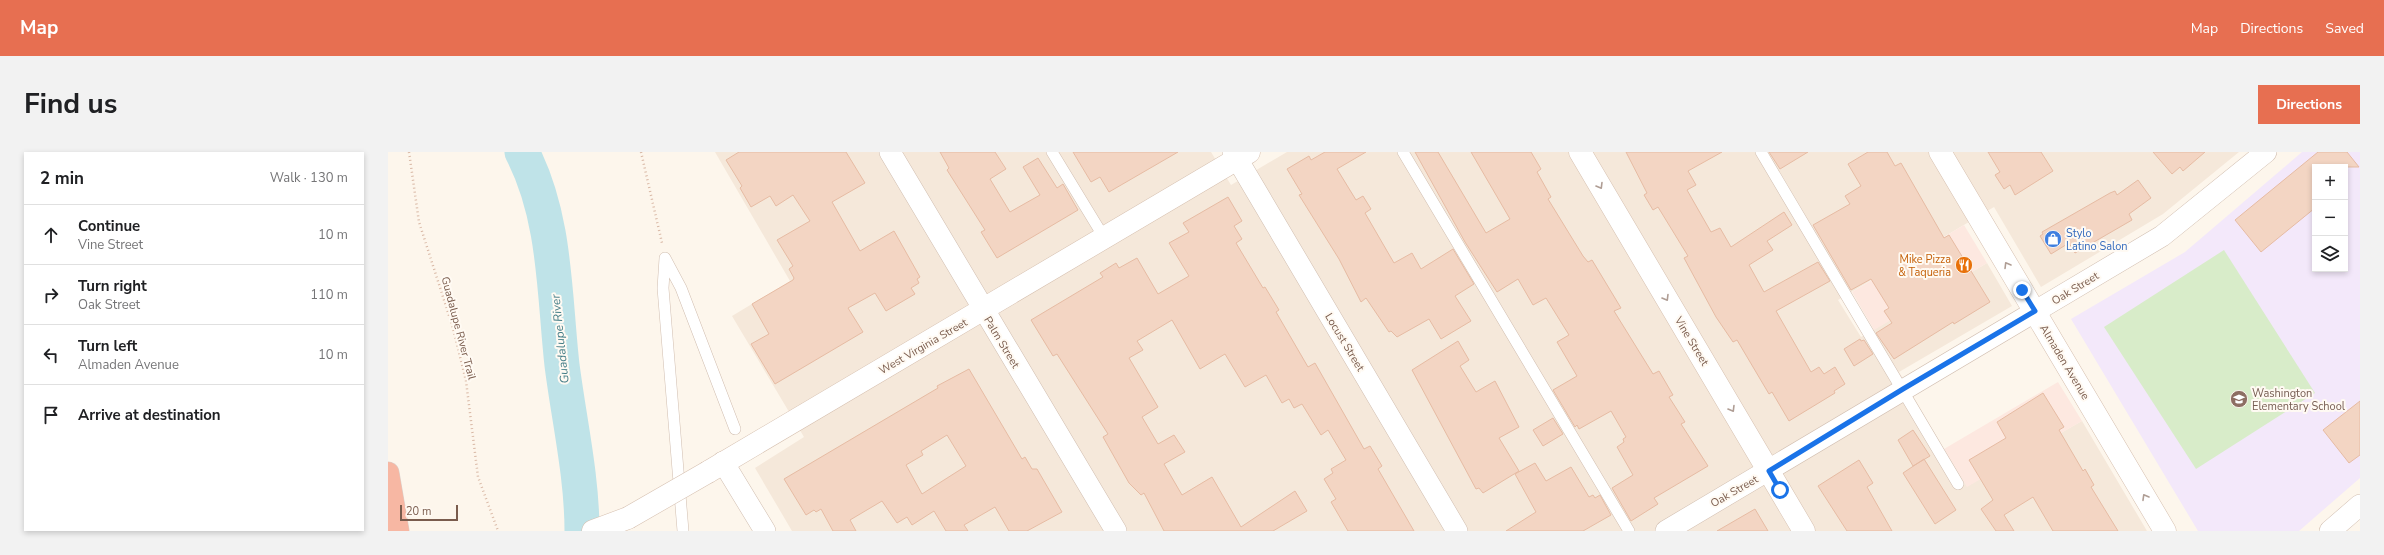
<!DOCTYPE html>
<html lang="en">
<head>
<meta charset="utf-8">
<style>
	body { margin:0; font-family:"Nunito Sans",sans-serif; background:#f2f2f2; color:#202124 }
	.controls { position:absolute; right:12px; top:12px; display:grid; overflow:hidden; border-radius:0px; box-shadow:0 2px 6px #0003 }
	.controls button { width:36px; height:36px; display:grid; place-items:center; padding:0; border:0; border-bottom:1px solid #e0e0e0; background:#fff; color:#202124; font:20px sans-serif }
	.scale { position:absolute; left:12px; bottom:10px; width:58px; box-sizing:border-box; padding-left:4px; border:2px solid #7a5c4d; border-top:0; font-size:11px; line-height:14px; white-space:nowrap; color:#7a5c4d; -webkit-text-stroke:3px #fffaf3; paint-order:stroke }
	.stop { position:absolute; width:12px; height:12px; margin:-9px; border:3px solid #1a73e8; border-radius:50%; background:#fff }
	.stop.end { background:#1a73e8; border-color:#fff; box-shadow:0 1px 4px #0008 }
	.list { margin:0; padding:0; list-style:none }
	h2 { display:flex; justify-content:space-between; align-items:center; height:52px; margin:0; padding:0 16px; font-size:17px }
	h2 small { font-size:13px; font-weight:400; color:#757577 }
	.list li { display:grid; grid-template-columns:26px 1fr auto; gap:12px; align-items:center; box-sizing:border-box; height:60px; padding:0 16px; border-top:1px solid #e0e0e0 }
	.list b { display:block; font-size:15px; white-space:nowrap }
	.list p { margin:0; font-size:13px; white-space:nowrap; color:#757577 }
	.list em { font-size:13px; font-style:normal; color:#757577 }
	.icon { flex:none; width:22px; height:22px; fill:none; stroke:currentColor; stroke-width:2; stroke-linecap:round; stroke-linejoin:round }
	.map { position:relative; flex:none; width:1972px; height:379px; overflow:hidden; border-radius:0px }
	header { display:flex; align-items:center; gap:24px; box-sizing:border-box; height:56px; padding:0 20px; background:#e76f51; color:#fff }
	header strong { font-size:19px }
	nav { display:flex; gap:22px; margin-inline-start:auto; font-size:14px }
	.intro { display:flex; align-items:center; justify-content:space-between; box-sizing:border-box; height:96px; padding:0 24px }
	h1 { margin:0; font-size:28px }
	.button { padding:10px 18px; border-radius:0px; background:#e76f51; color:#fff; font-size:14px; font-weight:700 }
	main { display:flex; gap:24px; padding:0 24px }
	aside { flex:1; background:#fff; border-radius:0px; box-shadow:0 2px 6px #0003 }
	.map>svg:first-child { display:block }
	.residential { fill:#f5e8da }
	.commercial { fill:#fde8e0 }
	.education { fill:#f3e8fa; fill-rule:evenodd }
	.pitch { fill:#d8ecc9 }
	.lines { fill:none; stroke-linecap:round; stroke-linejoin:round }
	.river { stroke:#bfe3e8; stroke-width:35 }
	.building { fill:#f3d5c3; stroke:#e6bba3; fill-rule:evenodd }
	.lane-casing { stroke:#d1beb0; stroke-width:12 }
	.street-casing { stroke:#d1beb0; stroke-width:22 }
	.secondary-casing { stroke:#d6c0b0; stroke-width:23 }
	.highway-casing { stroke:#dad1cd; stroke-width:23 }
	.path { stroke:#d9b8a5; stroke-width:2.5; stroke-dasharray:1 3; stroke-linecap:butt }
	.lane { stroke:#fff; stroke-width:11 }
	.street { stroke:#fff; stroke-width:21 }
	.secondary { stroke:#fff; stroke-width:22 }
	.highway { stroke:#f7b7a3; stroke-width:22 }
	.secondary-bridge-casing { stroke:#d6c0b0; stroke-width:23; stroke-linecap:butt }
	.secondary-bridge { stroke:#fff; stroke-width:22 }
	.oneway { stroke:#af9d94 }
	.route { stroke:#1a73e8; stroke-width:5 }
	.labels { text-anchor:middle; stroke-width:4; stroke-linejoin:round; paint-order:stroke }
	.shop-label { font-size:11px; fill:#366cbe; stroke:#fffaf3; text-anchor:start }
	.food-label { font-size:11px; fill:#c56008; stroke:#fffaf3; text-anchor:end }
	.street-label { font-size:11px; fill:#7a5c4d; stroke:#fffaf3 }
	.education-label { font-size:11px; fill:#785e54; stroke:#fffaf3; text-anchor:start }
	.water-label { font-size:12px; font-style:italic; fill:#437c86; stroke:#fffaf3 }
</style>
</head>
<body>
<header>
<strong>Map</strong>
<nav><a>Map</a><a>Directions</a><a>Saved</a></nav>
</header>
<div class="intro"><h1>Find us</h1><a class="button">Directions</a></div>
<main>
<aside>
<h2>2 min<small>Walk · 130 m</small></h2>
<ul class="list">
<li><svg class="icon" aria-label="ahead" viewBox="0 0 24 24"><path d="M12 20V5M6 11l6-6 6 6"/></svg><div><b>Continue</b><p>Vine Street</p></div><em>10 m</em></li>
<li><svg class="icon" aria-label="right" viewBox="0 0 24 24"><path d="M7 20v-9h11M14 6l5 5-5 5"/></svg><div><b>Turn right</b><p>Oak Street</p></div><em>110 m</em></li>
<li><svg class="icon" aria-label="left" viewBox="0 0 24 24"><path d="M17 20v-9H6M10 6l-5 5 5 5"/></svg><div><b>Turn left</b><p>Almaden Avenue</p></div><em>10 m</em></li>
<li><svg class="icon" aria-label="arrive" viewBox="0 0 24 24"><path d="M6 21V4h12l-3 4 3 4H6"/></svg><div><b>Arrive at destination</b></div></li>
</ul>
</aside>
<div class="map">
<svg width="1972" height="379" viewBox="0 0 1972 379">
	<rect width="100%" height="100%" fill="#fdf6ec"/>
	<!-- residential -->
	<path class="residential" d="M 327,0 L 823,0 L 843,33 L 899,0 L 1851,0 L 1775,62 L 1653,135 L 1606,55 L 1450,148 L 1473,185 L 1599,111 L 1624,154 L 1511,220 L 1556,297 L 1579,334 L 1694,269 L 1759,379 L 404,379 L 367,316 L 416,285 L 344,164 L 402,129 Z"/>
	<!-- commercial -->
	<path class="commercial" d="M 1576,73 L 1599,111 L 1486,178 L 1464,140 Z
		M 1670,230 L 1694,269 L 1579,335 L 1556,297 Z"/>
	<!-- education -->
	<path class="education" d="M 1914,0 L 1972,0 L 1972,326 L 1911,379 L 1810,379 L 1683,167 L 1797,100 ZM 1927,15 L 1957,15 L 1957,117 L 1927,117 Z"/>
	<!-- pitch -->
	<path class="pitch" d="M 1836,98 L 1927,241 L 1808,317 L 1716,175 Z"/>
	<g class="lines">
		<!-- river -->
		<path class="river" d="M 134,0 C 168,66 166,141 174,213 C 181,268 194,324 194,379"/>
	</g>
	<!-- building -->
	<path class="building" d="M 351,0 L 458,0 L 477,31 L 444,50 L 472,99 L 506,79 L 532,125 L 529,127 L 531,131 L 523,136 L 527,142 L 498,159 L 487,141 L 460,156 L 475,180 L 387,232 L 363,192 L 381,182 L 364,152 L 405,128 L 406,126 L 401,117 L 405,114 L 389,88 L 422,69 L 405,43 L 388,54 L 382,44 L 363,55 L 352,36 L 354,34 L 338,8 Z
		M 552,0 L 607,0 L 618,17 L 602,27 L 622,60 L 652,43 L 635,15 L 650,6 L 669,36 L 675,32 L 690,58 L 609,106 L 593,80 L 597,78 L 559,18 L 561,16 Z
		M 685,0 L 790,0 L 721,40 L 712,25 L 703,30 Z
		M 937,0 L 978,0 L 949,17 L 968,48 L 975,44 L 983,57 L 977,61 L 1006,111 L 1024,101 L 1033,117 L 1065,97 L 1086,132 L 1067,144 L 1083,169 L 1053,187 L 1041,167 L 1009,185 L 1003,179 L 1001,180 L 978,146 L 973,150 L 951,107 L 911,43 L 914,42 L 899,17 L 921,4 L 923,8 Z
		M 1027,0 L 1050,0 L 1098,81 L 1122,67 L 1083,0 L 1143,0 L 1153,17 L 1149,20 L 1163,45 L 1160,47 L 1195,104 L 1200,110 L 1204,108 L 1233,156 L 1226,159 L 1265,222 L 1271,219 L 1285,243 L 1281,245 L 1297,270 L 1293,272 L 1320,314 L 1266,346 L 1270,352 L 1243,369 L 1224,336 L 1245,323 L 1229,295 L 1236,290 L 1235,287 L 1238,285 L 1223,259 L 1191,277 L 1189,273 L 1187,275 L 1165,238 L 1189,224 L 1169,190 L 1181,183 L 1158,146 L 1145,153 L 1130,127 L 1109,140 L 1077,90 Z
		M 1238,0 L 1334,0 L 1300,19 L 1308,33 L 1299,38 L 1323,80 L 1332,76 L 1343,95 L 1396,60 L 1404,73 L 1379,89 L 1385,98 L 1361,113 L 1376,140 L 1430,110 L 1442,129 L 1388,159 L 1423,220 L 1431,215 L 1436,222 L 1447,215 L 1457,232 L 1446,239 L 1447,241 L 1401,269 L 1384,240 L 1381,242 L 1349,188 L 1345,190 L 1328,165 L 1296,106 L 1300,104 L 1270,55 L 1265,58 L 1256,43 L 1259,41 Z
		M 1381,0 L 1420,0 L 1392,17 Z
		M 1480,0 L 1499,0 L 1507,14 L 1513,11 L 1556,86 L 1561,83 L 1602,150 L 1566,172 L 1565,170 L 1506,207 L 1488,181 L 1504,171 L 1496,159 L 1501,156 L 1483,127 L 1463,138 L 1425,73 L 1462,52 L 1457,44 L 1473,34 L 1460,12 Z
		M 1600,0 L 1653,0 L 1665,19 L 1627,43 L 1622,33 L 1616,37 L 1607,23 L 1612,20 Z
		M 1765,0 L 1817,0 L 1795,19 L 1792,15 L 1784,22 Z
		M 1930,0 L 1959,0 L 1971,15 L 1927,15 L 1927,56 L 1873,100 L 1847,68 Z
		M 1750,28 L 1763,46 L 1741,62 L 1744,68 L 1687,101 L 1681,91 L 1663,102 L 1652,84 L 1655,82 L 1654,80 L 1722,41 L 1727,39 L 1729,43 Z
		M 840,45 L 854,69 L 846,74 L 854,87 L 848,91 L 875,136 L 877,135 L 891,158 L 888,160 L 920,215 L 927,211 L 976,297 L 982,294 L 994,314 L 990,317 L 1026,379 L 960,379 L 943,350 L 948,347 L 936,327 L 945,321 L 943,317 L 958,308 L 940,278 L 933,283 L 914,252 L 906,256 L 901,247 L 894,251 L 878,223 L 857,235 L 837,202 L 812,217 L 784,168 L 749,189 L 755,198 L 741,206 L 770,255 L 754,265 L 770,292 L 786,283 L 797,300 L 776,312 L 794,343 L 824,325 L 853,375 L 907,339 L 919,359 L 885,379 L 776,379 L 756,341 L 753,343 L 741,331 L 715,285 L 720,282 L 669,202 L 665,204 L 643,168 L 715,125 L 712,121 L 728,111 L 731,116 L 749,106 L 770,142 L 801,124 L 781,91 L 801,80 L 795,71 Z
		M 1472,187 L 1473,189 L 1476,188 L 1485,202 L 1466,214 L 1456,197 Z
		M 1070,189 L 1081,208 L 1072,214 L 1088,240 L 1107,229 L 1131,275 L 1111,286 L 1131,319 L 1095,341 L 1091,336 L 1088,337 L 1024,218 Z
		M 581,217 L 634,307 L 637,305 L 644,317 L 649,317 L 674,360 L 639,379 L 621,379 L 607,355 L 576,373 L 580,379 L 558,379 L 546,359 L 524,373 L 519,365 L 509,371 L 494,349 L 462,368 L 468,379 L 445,379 L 433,357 L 428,360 L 426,358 L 418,363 L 396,327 L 550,236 L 549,234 ZM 559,283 L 578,314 L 534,342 L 518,313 L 535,303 L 533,299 Z
		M 1655,241 L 1676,275 L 1671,278 L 1695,319 L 1697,317 L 1706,333 L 1703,335 L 1730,379 L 1665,379 L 1645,345 L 1616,363 L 1626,379 L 1608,379 L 1593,357 L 1605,348 L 1581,308 L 1618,286 L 1609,270 Z
		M 1972,249 L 1972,303 L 1961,311 L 1935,278 Z
		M 1165,266 L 1175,282 L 1155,294 L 1145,278 Z
		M 1525,278 L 1542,304 L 1525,314 L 1510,288 Z
		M 1536,307 L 1568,358 L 1547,372 L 1515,321 Z
		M 1471,308 L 1485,331 L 1479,335 L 1504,379 L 1459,379 L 1430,334 Z
		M 1147,311 L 1158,329 L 1183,315 L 1201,345 L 1205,343 L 1207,346 L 1212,343 L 1223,363 L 1195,379 L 1118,379 L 1148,360 L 1127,322 Z
		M 1367,357 L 1380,379 L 1329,379 Z"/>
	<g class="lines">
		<defs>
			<path id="lane" d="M 664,0 L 717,87
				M 1015,0 L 1241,379
				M 1373,0 L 1570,332
				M 277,106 L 275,136 L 295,379
				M 277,106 L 293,136 L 347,277"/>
			<path id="street" d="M 502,0 L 728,379
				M 845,0 L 1069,379
				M 335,310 L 377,379
				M 1278,379 L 1774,84 L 1878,0
				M 1942,379 L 1972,353"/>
			<path id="secondary" d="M 1192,0 L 1416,379
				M 1552,0 L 1777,379
				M 320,320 L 861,0
				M 205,379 L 240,366"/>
			<path id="highway" d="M 0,321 L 10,379"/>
		</defs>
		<!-- lane casing -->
		<use href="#lane" class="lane-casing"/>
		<!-- street casing -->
		<use href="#street" class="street-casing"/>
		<!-- secondary casing -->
		<use href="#secondary" class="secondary-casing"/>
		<!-- highway casing -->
		<use href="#highway" class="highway-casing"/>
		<!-- path -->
		<path class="path" d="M 21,0 L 31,70 L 65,176 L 78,229 L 90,325 L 110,379
			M 253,0 L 274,91"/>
		<!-- lane -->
		<use href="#lane" class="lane"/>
		<!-- street -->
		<use href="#street" class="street"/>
		<!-- secondary -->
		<use href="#secondary" class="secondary"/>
		<!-- highway -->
		<use href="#highway" class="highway"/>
		<defs>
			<path id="secondary-bridge" d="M 240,366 L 320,320"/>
		</defs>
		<!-- secondary-bridge casing -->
		<use href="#secondary-bridge" class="secondary-bridge-casing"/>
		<!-- secondary-bridge -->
		<use href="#secondary-bridge" class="secondary-bridge"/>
	</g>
	<!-- one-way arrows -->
	<defs><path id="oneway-chevron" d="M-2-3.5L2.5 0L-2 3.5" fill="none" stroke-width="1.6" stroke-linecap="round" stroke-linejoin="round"/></defs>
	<g class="oneway">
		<use href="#oneway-chevron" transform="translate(1212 34) rotate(59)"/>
		<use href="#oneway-chevron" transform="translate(1619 113) rotate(-121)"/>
		<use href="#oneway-chevron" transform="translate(1278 146) rotate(59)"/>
		<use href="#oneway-chevron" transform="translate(1344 257) rotate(59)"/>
		<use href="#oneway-chevron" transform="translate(1757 345) rotate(-120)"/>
	</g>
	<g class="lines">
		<!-- route -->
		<path class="route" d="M 1392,338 L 1381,319 L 1515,237 L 1647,159 L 1634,138"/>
	</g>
	<!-- icons -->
	<defs>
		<symbol id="shop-disc" viewBox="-11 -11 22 22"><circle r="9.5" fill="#3f7fe0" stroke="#fffaf3"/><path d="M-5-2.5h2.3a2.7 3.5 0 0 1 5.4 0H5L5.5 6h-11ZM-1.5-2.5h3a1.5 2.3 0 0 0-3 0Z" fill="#fff"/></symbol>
		<symbol id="restaurant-disc" viewBox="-11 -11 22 22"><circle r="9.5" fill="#e8710a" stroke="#fffaf3"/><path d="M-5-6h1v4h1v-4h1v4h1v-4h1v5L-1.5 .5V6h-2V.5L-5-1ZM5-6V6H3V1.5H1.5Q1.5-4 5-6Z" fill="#fff"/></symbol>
		<symbol id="school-disc" viewBox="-11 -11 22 22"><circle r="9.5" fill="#8d6e63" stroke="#fffaf3"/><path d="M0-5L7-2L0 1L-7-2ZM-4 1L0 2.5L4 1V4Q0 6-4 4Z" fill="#fff"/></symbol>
	</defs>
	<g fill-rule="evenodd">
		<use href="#shop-disc" x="1655" y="77" width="20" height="20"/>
		<use href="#restaurant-disc" x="1566" y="103" width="20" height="20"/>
		<use href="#school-disc" x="1841" y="237" width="20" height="20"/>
	</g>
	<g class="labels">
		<!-- shop labels -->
		<g class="shop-label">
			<text x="1678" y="85">Stylo<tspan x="1678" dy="13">Latino Salon</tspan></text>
		</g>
		<!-- food labels -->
		<g class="food-label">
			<text x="1563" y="111">Mike Pizza<tspan x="1563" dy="13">&amp; Taqueria</tspan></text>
		</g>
		<!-- street labels -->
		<g class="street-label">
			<text transform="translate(1687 136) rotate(-31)" y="4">Oak Street</text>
			<text transform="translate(71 176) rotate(75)" y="4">Guadalupe River Trail</text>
			<text transform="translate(1304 189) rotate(59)" y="4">Vine Street</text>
			<text transform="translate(614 190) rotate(59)" y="4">Palm Street</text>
			<text transform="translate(957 190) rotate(59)" y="4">Locust Street</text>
			<text transform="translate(535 194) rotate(-30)" y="4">West Virginia Street</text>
			<text transform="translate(1677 210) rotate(59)" y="4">Almaden Avenue</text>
			<text transform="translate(1346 339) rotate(-30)" y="4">Oak Street</text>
		</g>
		<!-- education labels -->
		<g class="education-label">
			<text x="1864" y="245">Washington<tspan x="1864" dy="13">Elementary School</tspan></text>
		</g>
		<!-- water labels -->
		<g class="water-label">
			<text transform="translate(172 187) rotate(-96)" y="4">Guadalupe River</text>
		</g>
	</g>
</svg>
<div class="controls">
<button>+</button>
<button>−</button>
<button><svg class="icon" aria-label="layers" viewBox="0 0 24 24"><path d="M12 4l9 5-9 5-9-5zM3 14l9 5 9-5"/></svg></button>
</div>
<div class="scale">20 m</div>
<div class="stop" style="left:1392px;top:338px"></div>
<div class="stop end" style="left:1634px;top:138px"></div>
</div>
</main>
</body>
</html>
